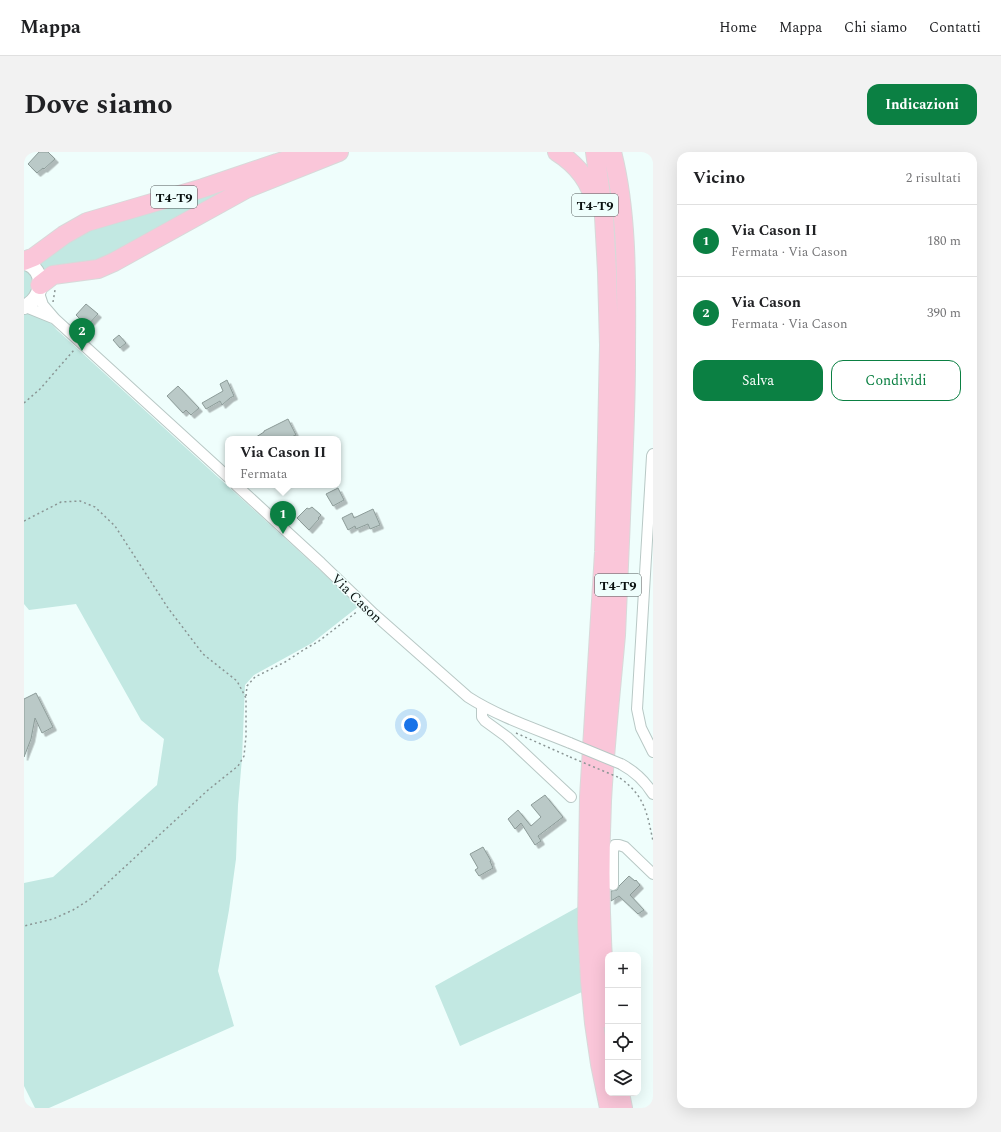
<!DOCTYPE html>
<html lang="it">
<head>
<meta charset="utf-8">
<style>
	body { margin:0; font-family:Spectral,serif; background:#f2f2f2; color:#202124 }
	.controls { position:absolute; right:12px; bottom:12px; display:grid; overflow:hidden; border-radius:8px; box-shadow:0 4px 16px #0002 }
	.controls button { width:36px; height:36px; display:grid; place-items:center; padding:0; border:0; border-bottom:1px solid #e0e0e0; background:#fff; color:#202124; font:20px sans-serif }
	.you { position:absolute; left:387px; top:573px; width:14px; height:14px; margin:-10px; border:3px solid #fff; border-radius:50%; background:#1a73e8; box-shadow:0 0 0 6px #1a73e833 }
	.badge { display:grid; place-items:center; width:26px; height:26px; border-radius:50%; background:#0b8043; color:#fff; font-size:13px; font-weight:700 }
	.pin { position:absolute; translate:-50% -33px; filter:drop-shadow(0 1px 2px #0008) }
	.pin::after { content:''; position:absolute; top:21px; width:14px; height:12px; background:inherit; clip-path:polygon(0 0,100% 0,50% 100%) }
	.popup { position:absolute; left:201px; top:284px; width:116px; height:52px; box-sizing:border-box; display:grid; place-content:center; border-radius:8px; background:#fff; filter:drop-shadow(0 1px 3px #0005); font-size:13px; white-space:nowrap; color:#757577 }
	.popup b { font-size:15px; color:#202124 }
	.popup::after { content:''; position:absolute; left:50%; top:100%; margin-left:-8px; border:8px solid transparent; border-top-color:#fff }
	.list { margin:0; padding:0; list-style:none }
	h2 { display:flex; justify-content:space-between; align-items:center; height:52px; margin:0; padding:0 16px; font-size:17px }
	h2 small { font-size:13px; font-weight:400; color:#757577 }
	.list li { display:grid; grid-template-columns:26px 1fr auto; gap:12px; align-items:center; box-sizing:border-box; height:72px; padding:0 16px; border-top:1px solid #e0e0e0 }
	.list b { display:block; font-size:15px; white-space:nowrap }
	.list p { margin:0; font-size:13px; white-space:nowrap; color:#757577 }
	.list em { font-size:13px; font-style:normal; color:#757577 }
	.actions { display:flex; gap:8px; padding:12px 16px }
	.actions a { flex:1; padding:9px 0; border:1px solid #0b8043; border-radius:12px; text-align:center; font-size:14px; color:#0b8043 }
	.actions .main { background:#0b8043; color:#fff }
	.icon { flex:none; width:22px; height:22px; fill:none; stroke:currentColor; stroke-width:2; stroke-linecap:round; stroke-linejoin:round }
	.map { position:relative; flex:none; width:629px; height:956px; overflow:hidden; border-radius:12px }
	header { display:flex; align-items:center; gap:24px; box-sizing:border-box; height:56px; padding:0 20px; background:#fff; border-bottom:1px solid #e0e0e0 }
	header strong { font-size:19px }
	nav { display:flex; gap:22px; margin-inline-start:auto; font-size:14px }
	.intro { display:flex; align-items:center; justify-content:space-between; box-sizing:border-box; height:96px; padding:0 24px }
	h1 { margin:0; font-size:28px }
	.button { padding:10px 18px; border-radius:12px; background:#0b8043; color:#fff; font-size:14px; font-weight:700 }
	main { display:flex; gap:24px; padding:0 24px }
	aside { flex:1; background:#fff; border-radius:12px; box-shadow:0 4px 16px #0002 }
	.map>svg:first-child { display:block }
	.green { fill:#c2e8e2 }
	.building { fill:#bac9c7; stroke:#8c9b98; filter:url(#shadow) }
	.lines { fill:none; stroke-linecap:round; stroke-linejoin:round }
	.street-casing { stroke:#b8c8c5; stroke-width:12 }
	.secondary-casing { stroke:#b8c8c5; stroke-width:16 }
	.highway-casing { stroke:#d8d9d9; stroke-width:20 }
	.path { stroke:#8a9594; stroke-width:1.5; stroke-dasharray:2 3; stroke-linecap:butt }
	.street { stroke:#fff; stroke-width:10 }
	.secondary { stroke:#fff; stroke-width:14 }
	.highway { stroke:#fac6d9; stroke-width:18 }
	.street-bridge-casing { stroke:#b8c8c5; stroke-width:12; stroke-linecap:butt }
	.path-bridge { stroke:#8a9594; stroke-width:1.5; stroke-dasharray:2 3; stroke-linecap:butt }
	.street-bridge { stroke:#fff; stroke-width:10 }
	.labels { text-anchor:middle; stroke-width:3; stroke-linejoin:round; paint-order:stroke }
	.shield { fill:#effefc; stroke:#4f5756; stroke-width:1 }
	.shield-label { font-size:13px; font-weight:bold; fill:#0a100f }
	.street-label { font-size:14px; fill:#0a100f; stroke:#effefc }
</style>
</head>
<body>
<header>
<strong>Mappa</strong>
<nav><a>Home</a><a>Mappa</a><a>Chi siamo</a><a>Contatti</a></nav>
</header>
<div class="intro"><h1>Dove siamo</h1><a class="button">Indicazioni</a></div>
<main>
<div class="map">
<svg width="629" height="956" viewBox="0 0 629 956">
	<defs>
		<filter id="shadow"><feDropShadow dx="3.5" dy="3.5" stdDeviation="0" flood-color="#0004"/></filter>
	</defs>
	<rect width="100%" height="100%" fill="#effefc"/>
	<!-- green -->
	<path class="green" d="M 214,31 L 85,108 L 20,126 L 10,111 L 44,84 Z
		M 0,118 C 8,122 9,128 10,137 L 0,151 Z
		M 0,161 C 14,161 24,167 33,178 L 335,454 L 288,491 L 230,523 L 221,533 L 218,606 L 214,653 L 212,707 L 205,758 L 194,819 L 210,874 L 25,956 L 11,956 L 0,934 L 0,731 L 29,725 L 133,633 L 140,587 L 117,568 L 52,452 L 5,458 L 0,452 Z
		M 554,755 L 555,807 L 558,840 L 436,894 L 411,834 Z"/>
	<!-- building -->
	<path class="building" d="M 15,0 L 24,0 L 31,7 L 20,17 L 19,16 L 13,21 L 4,12 Z
		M 62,152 L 74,162 L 63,174 L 52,163 Z
		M 95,183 L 102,191 L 96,196 L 89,188 Z
		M 203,228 L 210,244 L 206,246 L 198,253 L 196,249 L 182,257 L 178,251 L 199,239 L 196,232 Z
		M 154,234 L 175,256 L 167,263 L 162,258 L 159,261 L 143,244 Z
		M 264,267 L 272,283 L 263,287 L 229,287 L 240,280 L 240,279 Z
		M 314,336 L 320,348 L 309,354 L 302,342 Z
		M 288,355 L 297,363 L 294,366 L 295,367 L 285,378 L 273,366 L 283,356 L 285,357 Z
		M 349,357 L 356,373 L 346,377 L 344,372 L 332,377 L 331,374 L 324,378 L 318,366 L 328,361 L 330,366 Z
		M 12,541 L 29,575 L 18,581 L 11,566 L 7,587 L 0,605 L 0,547 Z
		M 521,643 L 539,665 L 514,684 L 517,689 L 511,693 L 497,671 L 491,677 L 484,667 L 494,658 L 507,674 L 517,665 L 507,653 Z
		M 459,695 L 467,709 L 466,709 L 469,716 L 455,724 L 451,718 L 454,716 L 446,702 Z
		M 605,724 L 611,729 L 612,728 L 616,733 L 606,743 L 620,758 L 614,762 L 595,744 L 587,749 L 587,739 L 593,738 L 595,734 Z"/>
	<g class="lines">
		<defs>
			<path id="street" d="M 15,141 L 19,153 L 31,167 L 204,325
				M 2,155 L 29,166
				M 629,302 L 628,304 L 613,557 L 617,576 L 629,600
				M 212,333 L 297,411 L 350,462 L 444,545 C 475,565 512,577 546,591
				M 458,554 L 458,565 L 461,569 L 483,585 L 547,645
				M 597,612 C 610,619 621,629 629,642
				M 589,733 L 589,699 L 591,693 L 595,693 L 601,695 L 629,722"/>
			<path id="secondary" d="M 0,110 C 23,118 20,146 0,155"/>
			<path id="highway" d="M 533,0 C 552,12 567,30 571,53
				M 571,0 L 580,65 L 583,120 L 585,193 L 583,287 L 580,400 L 565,645 L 563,772 L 566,829 L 570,871 L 576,912 L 585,956
				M 0,109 L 10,105 L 40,83 L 63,70 L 179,36 L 253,11 L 283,2
				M 16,133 L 29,123 L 74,117 L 90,110 L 222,37 L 315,0
				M 584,867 C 576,794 575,722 578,649 C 581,594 587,539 592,483 C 594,444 595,405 597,366 C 599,313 602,261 602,209 C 602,141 605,66 588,0
				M 596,941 L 599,956"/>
		</defs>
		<!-- street casing -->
		<use href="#street" class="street-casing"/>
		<!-- secondary casing -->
		<use href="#secondary" class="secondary-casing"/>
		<!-- highway casing -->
		<use href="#highway" class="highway-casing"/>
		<!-- path -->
		<path class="path" d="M 29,150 L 31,138
			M 0,251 L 16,237 L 50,198
			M 0,369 L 37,350 L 56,349 L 71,355 L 91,374 L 144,456 L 179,502 L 213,529 L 222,546 L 222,584 L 220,604 L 214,614 L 184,638 L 65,748 L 49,758 L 29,767 L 0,774
			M 222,544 L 223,534 L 231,525 L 261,510 L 281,497 L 295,489 L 334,459
			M 492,581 L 546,605
			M 596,626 C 621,644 623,661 629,689"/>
		<!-- street -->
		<use href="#street" class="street"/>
		<!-- secondary -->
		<use href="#secondary" class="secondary"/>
		<!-- highway -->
		<use href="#highway" class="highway"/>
		<defs>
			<path id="street-bridge" d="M 546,591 L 597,612"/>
		</defs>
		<!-- street-bridge casing -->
		<use href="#street-bridge" class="street-bridge-casing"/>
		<!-- path-bridge -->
		<path class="path-bridge" d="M 546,605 L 596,626"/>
		<!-- street-bridge -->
		<use href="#street-bridge" class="street-bridge"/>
	</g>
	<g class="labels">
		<!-- shield labels -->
		<g class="shield">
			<rect x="127" y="34" width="46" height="22" rx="3"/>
			<rect x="548" y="42" width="46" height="22" rx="3"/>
			<rect x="571" y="422" width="46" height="22" rx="3"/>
		</g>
		<g class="shield-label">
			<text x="150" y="50">T4-T9</text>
			<text x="571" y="58">T4-T9</text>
			<text x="594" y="438">T4-T9</text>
		</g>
		<!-- street labels -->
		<g class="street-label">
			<text transform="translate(333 446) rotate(44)" y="5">Via Cason</text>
		</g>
	</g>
</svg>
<div class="controls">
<button>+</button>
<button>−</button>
<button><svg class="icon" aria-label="locate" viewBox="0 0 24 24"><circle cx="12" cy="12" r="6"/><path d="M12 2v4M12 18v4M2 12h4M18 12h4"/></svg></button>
<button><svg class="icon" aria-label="layers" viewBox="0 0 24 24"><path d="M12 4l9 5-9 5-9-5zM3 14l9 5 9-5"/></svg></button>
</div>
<div class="you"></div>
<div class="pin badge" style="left:259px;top:382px">1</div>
<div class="popup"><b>Via Cason II</b>Fermata</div>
<div class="pin badge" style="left:58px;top:199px">2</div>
</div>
<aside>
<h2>Vicino<small>2 risultati</small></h2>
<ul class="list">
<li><span class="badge">1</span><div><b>Via Cason II</b><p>Fermata · Via Cason</p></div><em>180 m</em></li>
<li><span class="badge">2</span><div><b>Via Cason</b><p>Fermata · Via Cason</p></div><em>390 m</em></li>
</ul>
<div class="actions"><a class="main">Salva</a><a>Condividi</a></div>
</aside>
</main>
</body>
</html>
